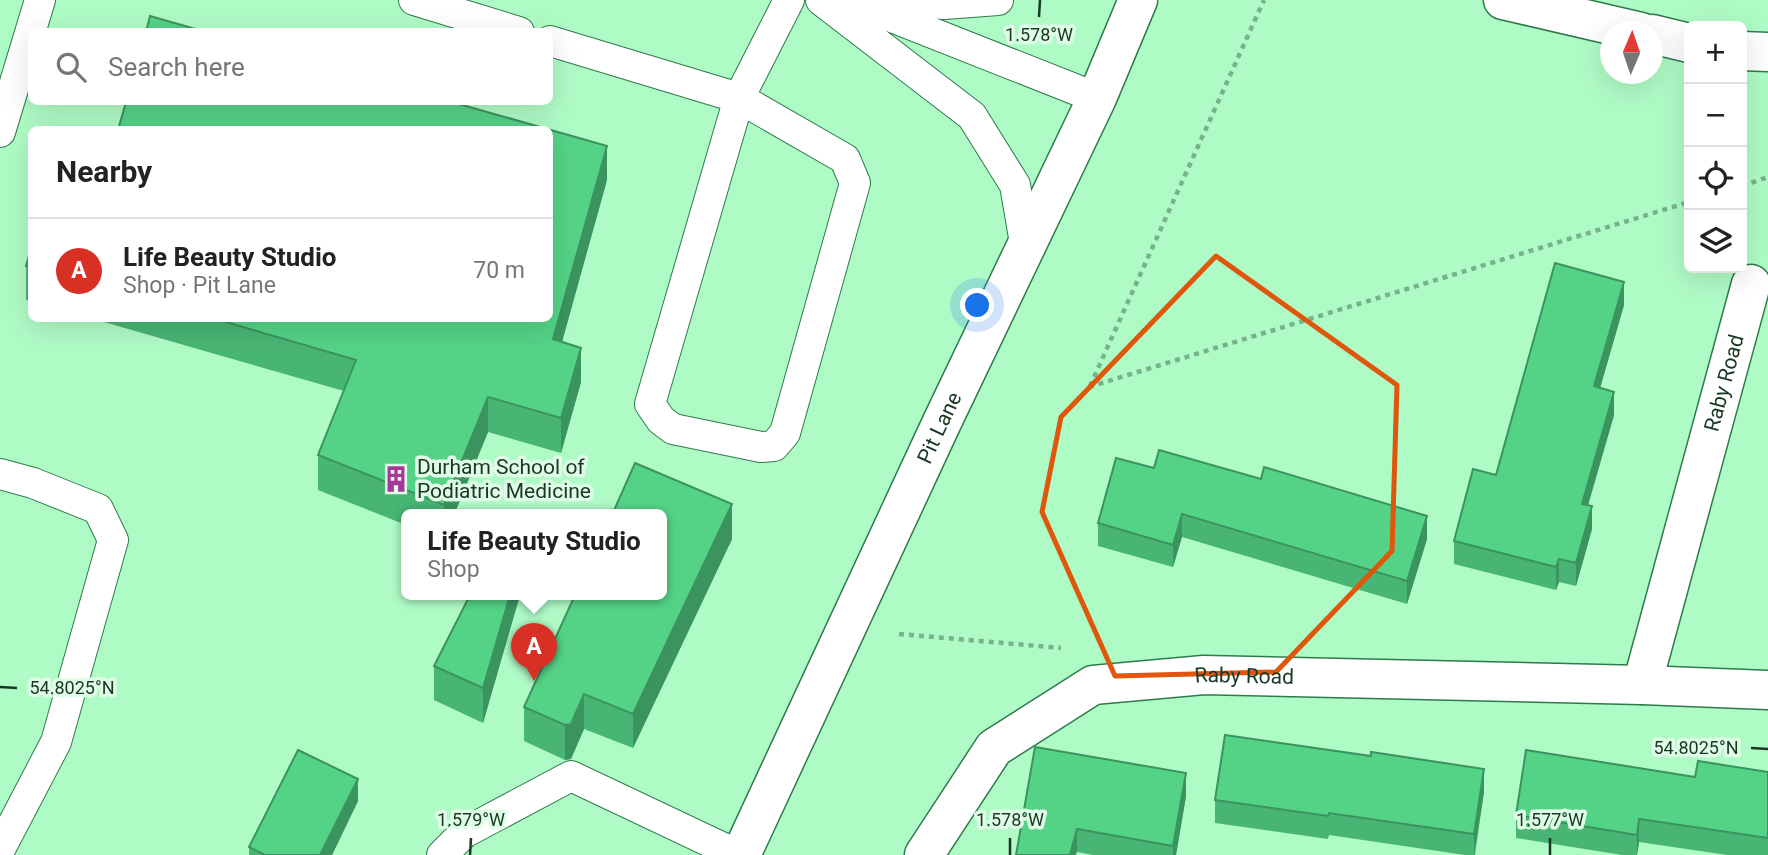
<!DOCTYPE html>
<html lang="en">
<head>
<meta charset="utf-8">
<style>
	body { margin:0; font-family:Roboto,sans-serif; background:#f2f2f2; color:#222 }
	.controls { position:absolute; right:21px; top:21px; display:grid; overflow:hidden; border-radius:10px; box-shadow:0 7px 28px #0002 }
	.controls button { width:63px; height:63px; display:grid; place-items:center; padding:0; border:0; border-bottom:2px solid #e0e0e0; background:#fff; color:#222; font:35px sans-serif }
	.compass { position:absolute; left:1600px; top:21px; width:63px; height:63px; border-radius:50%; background:#fff; box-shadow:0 7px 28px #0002; rotate:2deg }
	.you { position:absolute; left:978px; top:306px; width:24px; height:24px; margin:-18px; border:5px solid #fff; border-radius:50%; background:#1a73e8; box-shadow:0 0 0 10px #1a73e833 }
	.badge { display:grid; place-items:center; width:46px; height:46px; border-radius:50%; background:#d93025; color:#fff; font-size:23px; font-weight:700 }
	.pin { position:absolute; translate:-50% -58px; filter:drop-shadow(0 2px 4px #0008) }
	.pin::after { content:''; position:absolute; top:37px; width:24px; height:21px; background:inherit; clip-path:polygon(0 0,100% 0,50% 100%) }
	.popup { position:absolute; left:401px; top:509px; width:266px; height:91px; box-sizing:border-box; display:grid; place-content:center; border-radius:10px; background:#fff; filter:drop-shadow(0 2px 5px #0005); font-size:23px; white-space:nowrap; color:#767676 }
	.popup b { font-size:26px; color:#222 }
	.popup::after { content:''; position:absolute; left:50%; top:100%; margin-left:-14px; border:14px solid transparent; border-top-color:#fff }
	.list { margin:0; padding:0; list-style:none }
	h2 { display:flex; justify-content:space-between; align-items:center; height:91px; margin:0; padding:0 28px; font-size:30px }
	h2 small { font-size:23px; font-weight:400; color:#767676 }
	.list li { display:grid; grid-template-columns:46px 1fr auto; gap:21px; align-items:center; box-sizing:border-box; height:105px; padding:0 28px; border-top:2px solid #e0e0e0 }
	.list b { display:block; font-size:26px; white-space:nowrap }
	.list p { margin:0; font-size:23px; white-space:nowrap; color:#767676 }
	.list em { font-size:23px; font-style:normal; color:#767676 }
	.icon { flex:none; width:38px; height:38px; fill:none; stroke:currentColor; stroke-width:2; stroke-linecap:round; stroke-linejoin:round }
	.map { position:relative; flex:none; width:1768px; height:855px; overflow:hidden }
	.search { position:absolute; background:#fff; box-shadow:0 7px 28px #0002; left:28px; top:28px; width:525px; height:77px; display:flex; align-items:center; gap:18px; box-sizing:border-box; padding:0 24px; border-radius:10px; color:#767676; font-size:26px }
	.panel { position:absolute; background:#fff; box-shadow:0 7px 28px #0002; left:28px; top:126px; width:525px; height:196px; border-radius:10px }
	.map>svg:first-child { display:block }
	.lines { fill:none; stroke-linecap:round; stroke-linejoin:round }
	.service-casing { stroke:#2f7a4c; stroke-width:32 }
	.minor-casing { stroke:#2f7a4c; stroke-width:41 }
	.tertiary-casing { stroke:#2f7a4c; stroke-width:41 }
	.path { stroke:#77b28a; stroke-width:4.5; stroke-dasharray:5 5; stroke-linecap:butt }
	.service { stroke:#fff; stroke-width:30 }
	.minor { stroke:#fff; stroke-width:38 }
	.tertiary { stroke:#fff; stroke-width:38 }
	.wall { fill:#48b574 }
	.shaded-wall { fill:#3b945e }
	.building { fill:#54d387; stroke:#3b945e; stroke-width:2 }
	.marked { fill:none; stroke:#de570d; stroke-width:5; stroke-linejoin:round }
	.ticks { fill:none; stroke:#193824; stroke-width:2.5 }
	.labels { text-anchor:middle; stroke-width:7; stroke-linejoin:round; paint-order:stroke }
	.street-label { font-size:21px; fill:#193824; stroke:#dffce7 }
	.poi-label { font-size:21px; fill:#193824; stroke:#dffce7; text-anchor:start }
	.ticks-label { font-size:18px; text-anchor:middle; fill:#193824; stroke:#dffce7; stroke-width:7; stroke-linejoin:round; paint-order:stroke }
</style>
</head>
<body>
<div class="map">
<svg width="1768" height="855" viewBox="0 0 1768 855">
	<rect width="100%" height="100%" fill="#affbc6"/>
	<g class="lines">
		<defs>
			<path id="service" d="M 414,0 L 519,32
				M 821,0 L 972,116 L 1015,185 L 1026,249
				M 849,0 L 1097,98
				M 902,0 L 944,4 L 998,0
				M 550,41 L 739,98 L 845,159 L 855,183 L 785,433 L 774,446 L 761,447 L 673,429 L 661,420 L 650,404 L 739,98 L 789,0
				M 0,132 L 40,0
				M 0,474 L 33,483 L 98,509 L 113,540 L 56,742 L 0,849
				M 442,855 L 464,833 L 571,776 L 738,855"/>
			<g id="minor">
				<path d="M 1503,0 L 1641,32"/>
				<path d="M 1652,34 L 1689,43"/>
				<path d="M 1742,51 L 1768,52"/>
				<path id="s1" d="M 1642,685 L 1751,284"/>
				<path id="s2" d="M 924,855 L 994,748 L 1093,685 L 1204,675 L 1642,685 L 1768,690"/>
			</g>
			<g id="tertiary">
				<path id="s3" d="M 741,855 L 942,422 L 1097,98 L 1138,0"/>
			</g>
		</defs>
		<!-- service casing -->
		<use href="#service" class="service-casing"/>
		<!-- minor casing -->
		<use href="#minor" class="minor-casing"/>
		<!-- tertiary casing -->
		<use href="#tertiary" class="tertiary-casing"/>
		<!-- path -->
		<path class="path" d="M 1742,186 L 1768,177
			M 1090,386 L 1264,0
			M 1089,387 L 1689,202
			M 899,634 L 1061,648"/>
		<!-- service -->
		<use href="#service" class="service"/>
		<!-- minor -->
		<use href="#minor" class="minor"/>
		<!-- tertiary -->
		<use href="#tertiary" class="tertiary"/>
	</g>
	<!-- wall -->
	<path class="wall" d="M 607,180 L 562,342 L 581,382 L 561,453 L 488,432 L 454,515 L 406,515 L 406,525 L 318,490 L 318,455 L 344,391 L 90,318 L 550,318 Z
		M 32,245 L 32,302 L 26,300 L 26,266 Z
		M 1624,305 L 1600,388 L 1614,415 L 1588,505 L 1592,529 L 1576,586 L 1559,582 L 1556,590 L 1454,564 L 1454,541 L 1496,475 Z
		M 1154,468 L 1427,539 L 1407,604 L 1182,537 L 1173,567 L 1098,546 L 1098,523 Z
		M 732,539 L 633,748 L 584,729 L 571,759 L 565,760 L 524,741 L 524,707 Z
		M 520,595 L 483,723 L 434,700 L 434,666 Z
		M 1035,747 L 1186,796 L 1176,855 L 1093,855 L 1077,852 Z
		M 1768,772 L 1768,855 L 1727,855 L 1639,842 L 1637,855 L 1622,855 L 1516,838 L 1516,815 L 1695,777 Z
		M 1484,792 L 1475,855 L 1465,855 L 1329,835 L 1328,839 L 1215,823 L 1215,800 Z
		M 358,801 L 332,855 L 249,855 L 249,847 Z"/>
	<!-- shaded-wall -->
	<path class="shaded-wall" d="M 607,146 L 607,180 L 553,374 L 553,339 Z
		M 1624,282 L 1624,305 L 1594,409 L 1594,386 Z
		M 581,348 L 581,382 L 561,453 L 561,418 Z
		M 1614,392 L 1614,415 L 1582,526 L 1582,504 Z
		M 488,397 L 488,432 L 454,515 L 444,515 L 444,505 Z
		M 732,504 L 732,539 L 633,748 L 633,714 Z
		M 1592,506 L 1592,529 L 1576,586 L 1576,563 Z
		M 1182,514 L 1182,537 L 1173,567 L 1173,545 Z
		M 1427,516 L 1427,539 L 1407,604 L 1407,581 Z
		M 1559,559 L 1559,582 L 1556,590 L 1556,567 Z
		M 510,595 L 520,595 L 483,723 L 483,688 Z
		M 584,694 L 584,729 L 571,759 L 565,760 L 565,725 Z
		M 1484,769 L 1484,792 L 1474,855 L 1474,834 Z
		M 1186,773 L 1186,796 L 1176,855 L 1173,855 L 1173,846 Z
		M 358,779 L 358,801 L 332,855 L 320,855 Z
		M 1639,819 L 1639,842 L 1637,855 L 1637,835 Z
		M 1077,829 L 1077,852 L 1076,855 L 1070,855 Z"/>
	<!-- building -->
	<path class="building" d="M 150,16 L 206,32 L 146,32 Z
		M 126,102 L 452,102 L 607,146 L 553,339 L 581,348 L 561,418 L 488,397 L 444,505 L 318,455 L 356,360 L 212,318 L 550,318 L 550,130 L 118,130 Z
		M 32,245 L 32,267 L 26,266 Z
		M 1555,263 L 1624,282 L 1594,386 L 1614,392 L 1582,504 L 1592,506 L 1576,563 L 1559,559 L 1556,567 L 1454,541 L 1473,469 L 1496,475 Z
		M 1159,450 L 1261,479 L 1264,467 L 1427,516 L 1407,581 L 1182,514 L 1173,545 L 1098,523 L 1116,458 L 1154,468 Z
		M 635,463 L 732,504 L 633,714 L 584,694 L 571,724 L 565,725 L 524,707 L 575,595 L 662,595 L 662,515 L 612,515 Z
		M 470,595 L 510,595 L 483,688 L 434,666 Z
		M 1225,735 L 1371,756 L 1371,752 L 1484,769 L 1474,834 L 1329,813 L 1328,816 L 1215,800 Z
		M 1035,747 L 1186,773 L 1173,846 L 1077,829 L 1070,855 L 1016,855 Z
		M 298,750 L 358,779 L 320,855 L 265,855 L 249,847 Z
		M 1526,750 L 1695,777 L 1698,761 L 1768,772 L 1768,838 L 1639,819 L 1637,835 L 1516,815 Z"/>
	<!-- marked area -->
	<path class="marked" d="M 1216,256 L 1397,385 L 1392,551 L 1276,672 L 1115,676 L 1042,512 L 1061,417 Z"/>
	<!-- ticks -->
	<path class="ticks" d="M 1039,17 L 1040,0M 0,687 L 17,688M 1751,748 L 1768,749M 470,855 L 471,838M 1010,855 L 1010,838M 1550,855 L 1550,838"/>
	<!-- icons -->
	<defs>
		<symbol id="building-bare" viewBox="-9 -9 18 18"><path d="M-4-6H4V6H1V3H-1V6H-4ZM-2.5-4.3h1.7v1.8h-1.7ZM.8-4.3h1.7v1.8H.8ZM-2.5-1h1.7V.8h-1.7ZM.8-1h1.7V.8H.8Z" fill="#a63897" stroke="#dffce7" stroke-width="2.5" paint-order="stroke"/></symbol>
	</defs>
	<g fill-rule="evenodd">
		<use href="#building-bare" x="377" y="460" width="38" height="38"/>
	</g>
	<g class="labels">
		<!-- street labels -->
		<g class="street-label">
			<text dy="7" stroke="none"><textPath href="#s1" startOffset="313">Raby Road</textPath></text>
			<text dy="7" stroke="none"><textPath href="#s3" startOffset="471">Pit Lane</textPath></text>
			<text dy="7" stroke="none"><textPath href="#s2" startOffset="397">Raby Road</textPath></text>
		</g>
		<!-- poi labels -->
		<g class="poi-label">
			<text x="417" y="474">Durham School of<tspan x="417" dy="24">Podiatric Medicine</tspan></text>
		</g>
	</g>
	<g class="ticks-label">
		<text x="1039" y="41">1.578°W</text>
		<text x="72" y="694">54.8025°N</text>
		<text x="1696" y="754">54.8025°N</text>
		<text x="471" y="826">1.579°W</text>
		<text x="1010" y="826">1.578°W</text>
		<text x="1550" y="826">1.577°W</text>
	</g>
</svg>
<div class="controls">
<button>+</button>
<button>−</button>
<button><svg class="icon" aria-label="locate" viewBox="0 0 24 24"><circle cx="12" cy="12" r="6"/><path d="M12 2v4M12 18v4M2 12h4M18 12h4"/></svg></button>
<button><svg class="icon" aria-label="layers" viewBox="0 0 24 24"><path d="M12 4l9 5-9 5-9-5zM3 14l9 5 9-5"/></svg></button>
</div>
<svg class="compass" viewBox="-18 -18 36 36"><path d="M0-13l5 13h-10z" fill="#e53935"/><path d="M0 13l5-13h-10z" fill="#767676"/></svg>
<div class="you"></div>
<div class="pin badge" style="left:534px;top:681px">A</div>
<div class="popup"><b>Life Beauty Studio</b>Shop</div>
<div class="search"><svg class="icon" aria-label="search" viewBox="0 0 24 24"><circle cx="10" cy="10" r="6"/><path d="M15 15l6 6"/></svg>Search here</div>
<section class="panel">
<h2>Nearby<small></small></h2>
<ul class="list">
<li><span class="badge">A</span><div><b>Life Beauty Studio</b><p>Shop · Pit Lane</p></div><em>70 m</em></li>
</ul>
</section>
</div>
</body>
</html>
